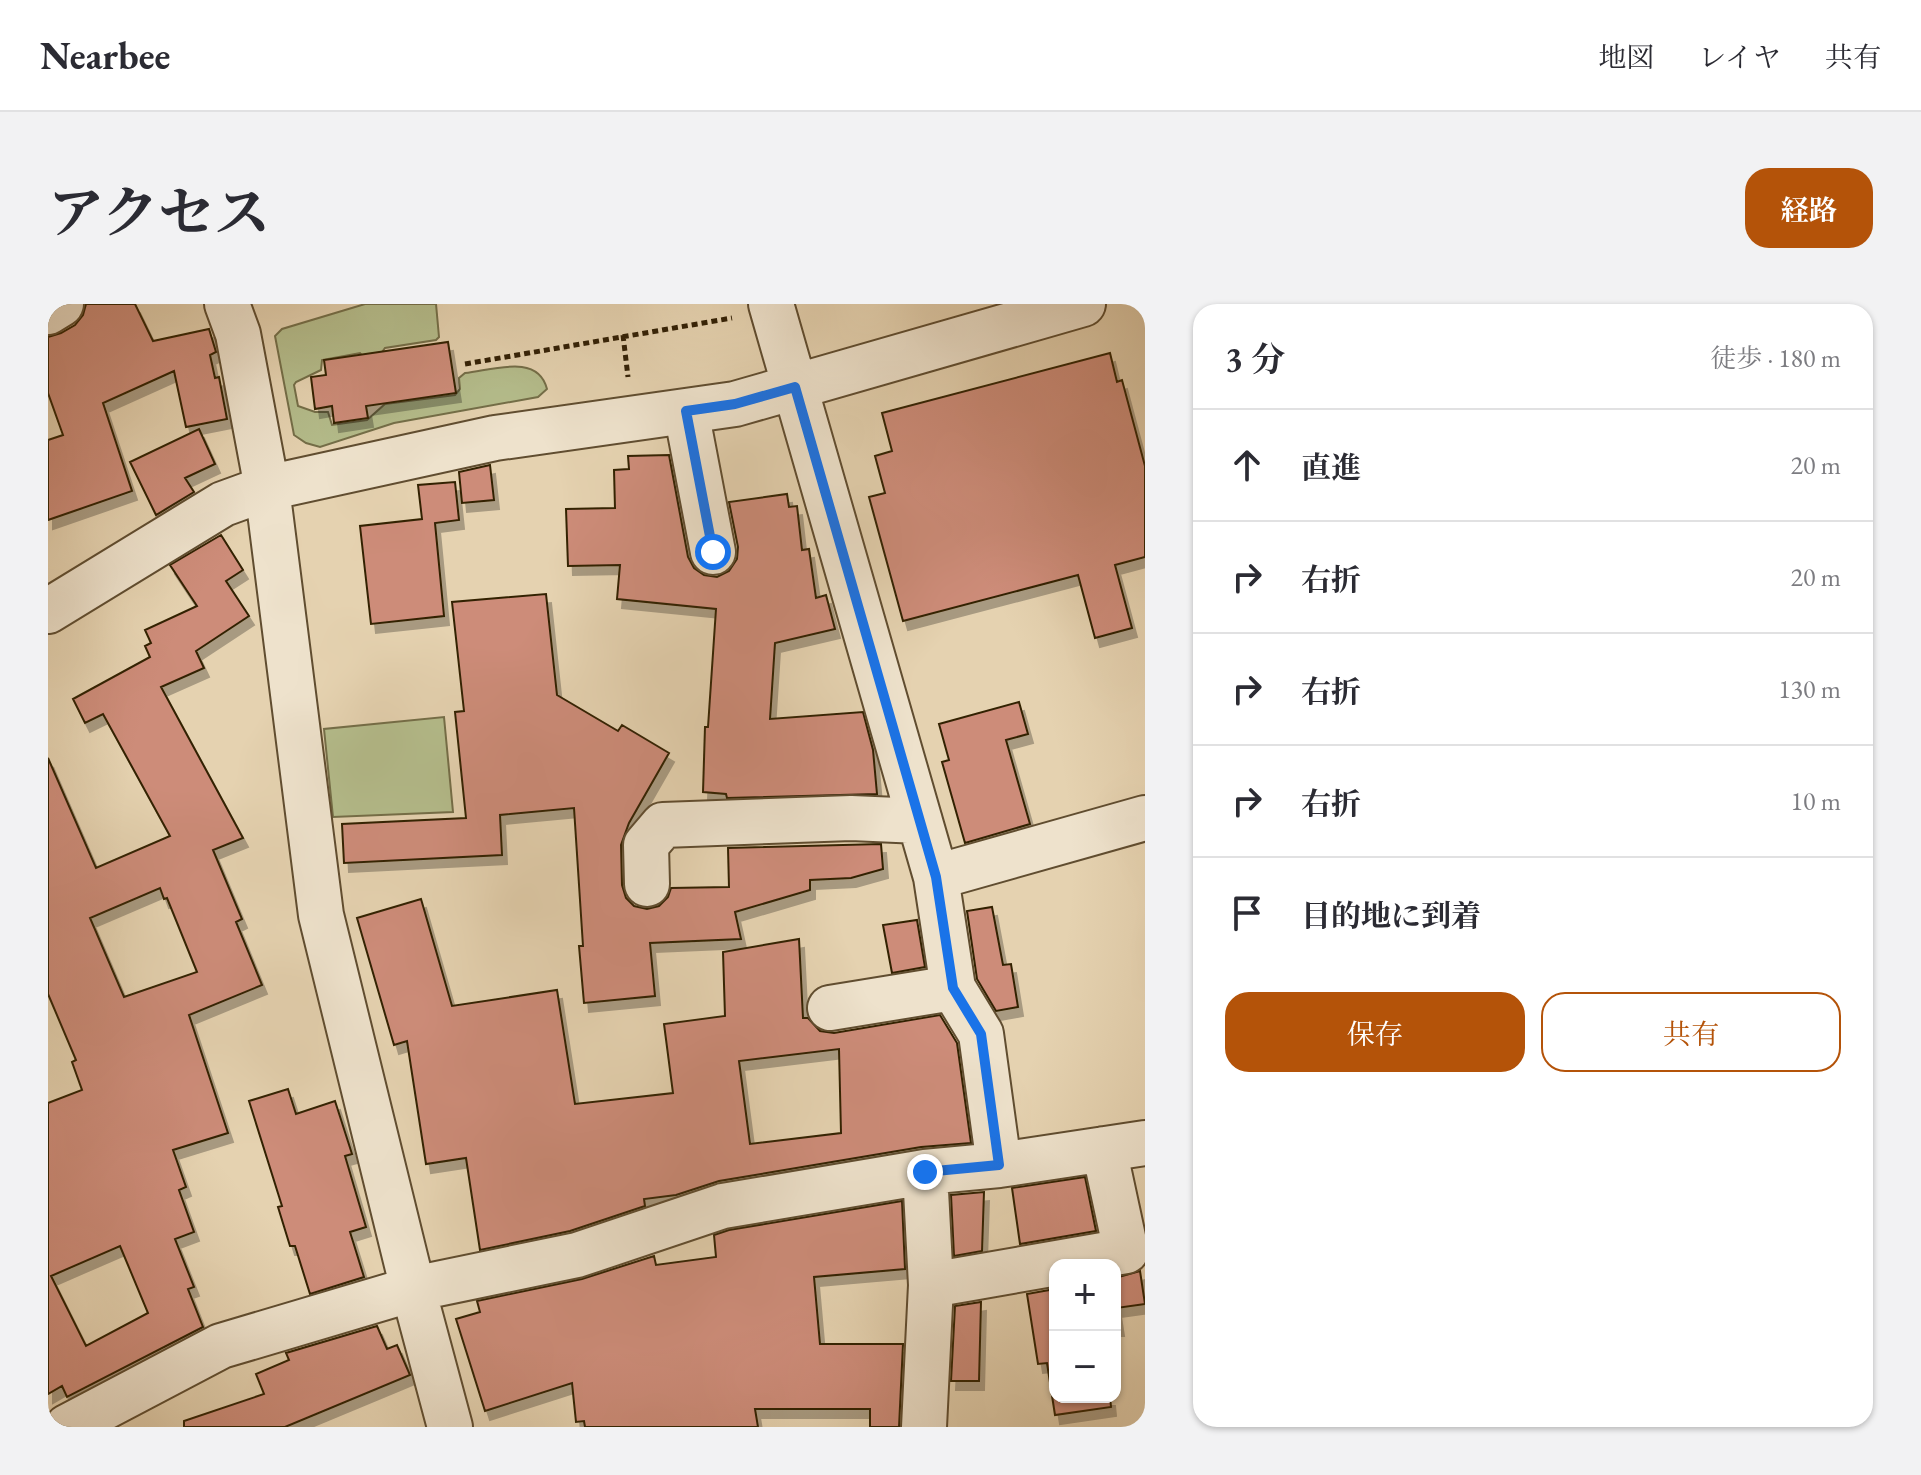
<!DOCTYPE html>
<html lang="ja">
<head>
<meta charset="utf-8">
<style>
	body { margin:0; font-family:"EB Garamond","Noto Serif JP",serif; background:#f2f2f3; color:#2b2b33 }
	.controls { position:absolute; right:24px; bottom:24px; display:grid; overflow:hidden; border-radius:16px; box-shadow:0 2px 6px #0004 }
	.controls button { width:72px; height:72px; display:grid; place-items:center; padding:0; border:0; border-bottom:2px solid #e1e1e2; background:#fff; color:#2b2b33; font:40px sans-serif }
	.stop { position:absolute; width:24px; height:24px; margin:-18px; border:6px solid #1a73e8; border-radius:50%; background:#fff }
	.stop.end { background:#1a73e8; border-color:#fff; box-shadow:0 2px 8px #0008 }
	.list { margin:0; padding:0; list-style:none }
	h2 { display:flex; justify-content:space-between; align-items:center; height:104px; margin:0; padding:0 32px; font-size:34px }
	h2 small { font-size:26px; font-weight:400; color:#7c7c81 }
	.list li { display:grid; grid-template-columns:52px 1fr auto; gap:24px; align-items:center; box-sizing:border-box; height:112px; padding:0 32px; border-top:2px solid #e1e1e2 }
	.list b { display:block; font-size:30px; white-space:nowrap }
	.list em { font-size:26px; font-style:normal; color:#7c7c81 }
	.actions { display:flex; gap:16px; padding:24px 32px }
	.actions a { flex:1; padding:18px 0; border:2px solid #b45309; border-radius:24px; text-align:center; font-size:28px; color:#b45309 }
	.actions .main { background:#b45309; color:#fff }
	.icon { flex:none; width:44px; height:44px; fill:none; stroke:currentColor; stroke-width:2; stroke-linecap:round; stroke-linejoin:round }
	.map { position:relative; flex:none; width:1097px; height:1123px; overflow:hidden; border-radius:24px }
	header { display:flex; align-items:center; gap:48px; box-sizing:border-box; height:112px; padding:0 40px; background:#fff; border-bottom:2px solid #e1e1e2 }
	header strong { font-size:38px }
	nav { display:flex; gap:44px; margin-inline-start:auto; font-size:28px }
	.intro { display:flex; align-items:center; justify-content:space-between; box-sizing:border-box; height:192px; padding:0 48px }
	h1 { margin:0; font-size:56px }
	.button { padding:20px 36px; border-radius:24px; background:#b45309; color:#fff; font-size:28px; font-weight:700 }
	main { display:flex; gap:48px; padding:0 48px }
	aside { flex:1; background:#fff; border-radius:24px; box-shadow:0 2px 6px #0004 }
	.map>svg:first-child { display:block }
	.green { fill:#b4bc8b; stroke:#746e48; stroke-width:2 }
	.building { fill:#cd8c79; stroke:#332106; stroke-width:2; fill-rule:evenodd; filter:url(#shadow) }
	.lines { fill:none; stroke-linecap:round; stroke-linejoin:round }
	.minor-casing { stroke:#604d30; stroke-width:48 }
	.path { stroke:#332106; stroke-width:5; stroke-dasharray:6 4; stroke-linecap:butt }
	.minor { stroke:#eee2cc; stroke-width:44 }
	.route { stroke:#1a73e8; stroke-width:10 }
</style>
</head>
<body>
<header>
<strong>Nearbee</strong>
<nav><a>地図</a><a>レイヤ</a><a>共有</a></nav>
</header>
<div class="intro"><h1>アクセス</h1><a class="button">経路</a></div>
<main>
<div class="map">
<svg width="1097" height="1123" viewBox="0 0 1097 1123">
	<defs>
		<filter id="shadow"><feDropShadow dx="5" dy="9" stdDeviation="0" flood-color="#0004"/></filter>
	</defs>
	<rect width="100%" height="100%" fill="#e5d2b0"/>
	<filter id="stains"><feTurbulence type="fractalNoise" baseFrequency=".0025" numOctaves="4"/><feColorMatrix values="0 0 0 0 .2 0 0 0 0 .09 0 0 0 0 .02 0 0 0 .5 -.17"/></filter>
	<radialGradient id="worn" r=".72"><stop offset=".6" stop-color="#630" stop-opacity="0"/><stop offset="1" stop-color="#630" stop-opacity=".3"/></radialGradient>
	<!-- green -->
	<path class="green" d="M 317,0 L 388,0 L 391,33 L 388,36 L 337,44 L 332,51 L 319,57 L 312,49 L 274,56 L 273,66 L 248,78 L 246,81 L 250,102 L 267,108 L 280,108 L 284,121 L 319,116 L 337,100 L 407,91 L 412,85 L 411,74 L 417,69 C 445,66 490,49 499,85 L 490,93 L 346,119 L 272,143 L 258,139 L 246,131 L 227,32 L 234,25 Z
		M 396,413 L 405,508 L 285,513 L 276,425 Z"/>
	<!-- building -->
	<path class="building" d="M 38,0 L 87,0 L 105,37 L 161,25 L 168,48 L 162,51 L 167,74 L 171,73 L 179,115 L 138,123 L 126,67 L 55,99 L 84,187 L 0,216 L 0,136 L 15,131 L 0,89 L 0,33 L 13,29 L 27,21 L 35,11 Z
		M 400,38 L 408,89 L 318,102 L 320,114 L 286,119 L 284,102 L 267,105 L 263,73 L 278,71 L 276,56 Z
		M 1062,49 L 1069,78 L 1074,76 L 1097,162 L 1097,253 L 1067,261 L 1084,324 L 1047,334 L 1030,271 L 855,317 L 821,193 L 837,189 L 827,152 L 844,147 L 834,109 Z
		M 151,125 L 167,160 L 137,174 L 146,188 L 108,211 L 82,158 Z
		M 621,151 L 640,253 L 646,264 L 656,271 L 669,273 L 681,267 L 689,255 L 690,243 L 681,198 L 739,190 L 741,203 L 749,202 L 754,246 L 761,245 L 768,294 L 778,291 L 787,325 L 727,339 L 722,415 L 815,408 L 825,446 L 829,490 L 679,494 L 678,490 L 655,488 L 657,423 L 660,423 L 668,305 L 569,295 L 572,261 L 520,262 L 518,205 L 567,204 L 566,166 L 581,165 L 580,152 Z
		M 442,161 L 446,196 L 414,199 L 411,168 Z
		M 407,178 L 411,216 L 387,219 L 396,312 L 323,320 L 312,222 L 374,215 L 370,181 Z
		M 173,231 L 195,266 L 178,277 L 201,312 L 148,347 L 156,364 L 113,383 L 195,534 L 165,546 L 194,615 L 188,618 L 214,681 L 141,711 L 180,829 L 125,846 L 138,883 L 131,886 L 146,928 L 127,935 L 146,983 L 140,985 L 155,1023 L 19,1093 L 14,1082 L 0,1090 L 0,799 L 34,786 L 24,758 L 28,756 L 0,690 L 0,454 L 48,564 L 122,532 L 55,410 L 37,419 L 25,395 L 102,353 L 97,342 L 103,339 L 97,326 L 149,302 L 122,261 ZM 112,584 L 116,595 L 119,594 L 149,668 L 76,693 L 42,614 ZM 72,942 L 100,1009 L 38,1042 L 3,972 Z
		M 498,290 L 509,391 L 570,427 L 574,421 L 621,449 L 581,519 L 573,541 L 574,581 L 578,594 L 586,602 L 599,605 L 611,602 L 620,593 L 623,584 L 681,583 L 680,544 L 833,540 L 835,565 L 803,574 L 762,576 L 762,586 L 687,608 L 693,635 L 602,639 L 607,692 L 536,699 L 531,642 L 535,642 L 526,504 L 452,511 L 454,551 L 296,559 L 294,520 L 418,514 L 407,408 L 416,407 L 404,298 Z
		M 971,398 L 980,430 L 958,436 L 982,520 L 917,539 L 894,458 L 901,456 L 891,420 Z
		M 373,595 L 404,702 L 509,686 L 527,800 L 625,789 L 616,720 L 677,712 L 675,648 L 751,635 L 755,714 L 760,714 L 772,727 L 786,729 L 892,711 L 909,739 L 923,839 L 873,843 L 671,877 L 628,891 L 596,895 L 597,902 L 522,927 L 432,946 L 418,854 L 378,860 L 359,737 L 346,741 L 309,614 ZM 791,745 L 793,829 L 702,840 L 691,757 Z
		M 944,603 L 955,661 L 963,660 L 970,703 L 948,707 L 929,675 L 919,607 Z
		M 869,616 L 877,663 L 844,669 L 835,621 Z
		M 240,785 L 248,810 L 287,797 L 304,850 L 297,852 L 318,923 L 302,928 L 316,973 L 262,990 L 247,942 L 242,942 L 230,903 L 234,902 L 201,797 Z
		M 1037,873 L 1048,927 L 972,940 L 964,884 Z
		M 936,888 L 934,947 L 906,952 L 903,891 Z
		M 854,897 L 857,965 L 766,973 L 772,1040 L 855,1040 L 851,1123 L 822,1123 L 822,1105 L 707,1105 L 710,1123 L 537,1123 L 536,1117 L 528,1118 L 524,1079 L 437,1107 L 408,1015 L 432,1008 L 429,997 L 534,975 L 606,952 L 608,961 L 668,953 L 666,931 L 681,926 Z
		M 1092,967 L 1097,1000 L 1068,1004 L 1071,1023 L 1067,1023 L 1067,974 Z
		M 1007,985 L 1007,1093 L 1062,1093 L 1063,1103 L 1007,1111 L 999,1059 L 990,1060 L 979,990 Z
		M 933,998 L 931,1077 L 903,1077 L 907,1002 Z
		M 329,1022 L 339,1045 L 349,1041 L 362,1071 L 237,1123 L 136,1123 L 136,1117 L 216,1090 L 208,1070 L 241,1056 L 238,1049 Z"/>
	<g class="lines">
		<defs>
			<path id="minor" d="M 179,0 L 190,30 L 219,184 L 273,611 L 365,985 L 402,1123
				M 723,0 L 888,573 L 1097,514
				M 0,8 L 13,0
				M 638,107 L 665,248
				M 0,307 L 175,200 L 219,184 L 447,134 L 687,100 L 1035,0
				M 888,573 L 905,684 L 933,730 L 951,861
				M 599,580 L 598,541 L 615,521 L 803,514 L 872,517
				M 782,704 L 905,684
				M 883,981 L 1078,947 L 1056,845
				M 19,1123 L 173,1042 L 365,985 L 529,951 L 675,902 L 877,868 L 951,861 L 1097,839
				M 876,1123 L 883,981 L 877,868"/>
		</defs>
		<!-- minor casing -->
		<use href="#minor" class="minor-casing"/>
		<!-- path -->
		<path class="path" d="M 575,31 L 580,73
			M 417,60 L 684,14"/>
		<!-- minor -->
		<use href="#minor" class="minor"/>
	</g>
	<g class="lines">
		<!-- route -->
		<path class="route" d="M 665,248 L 638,107 L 687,100 L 747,83 L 888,573 L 905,684 L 933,730 L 951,861 L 877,868"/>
	</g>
	<rect width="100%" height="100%" filter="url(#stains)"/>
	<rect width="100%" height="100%" fill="url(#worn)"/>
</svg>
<div class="controls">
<button>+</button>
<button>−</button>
</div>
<div class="stop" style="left:665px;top:248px"></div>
<div class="stop end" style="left:877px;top:868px"></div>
</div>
<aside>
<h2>3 分<small>徒歩 · 180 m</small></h2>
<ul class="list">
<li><svg class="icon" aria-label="ahead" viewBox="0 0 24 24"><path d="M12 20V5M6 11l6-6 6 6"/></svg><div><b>直進</b></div><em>20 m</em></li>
<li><svg class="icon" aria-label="right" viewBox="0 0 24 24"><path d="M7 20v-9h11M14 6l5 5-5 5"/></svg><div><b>右折</b></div><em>20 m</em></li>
<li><svg class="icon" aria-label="right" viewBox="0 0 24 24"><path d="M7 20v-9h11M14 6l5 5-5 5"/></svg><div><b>右折</b></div><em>130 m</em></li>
<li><svg class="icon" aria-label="right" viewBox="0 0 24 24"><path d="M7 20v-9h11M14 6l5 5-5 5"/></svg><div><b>右折</b></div><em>10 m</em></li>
<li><svg class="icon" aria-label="arrive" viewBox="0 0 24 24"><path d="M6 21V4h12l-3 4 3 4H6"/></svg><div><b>目的地に到着</b></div></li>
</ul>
<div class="actions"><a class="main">保存</a><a>共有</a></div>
</aside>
</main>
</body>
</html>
